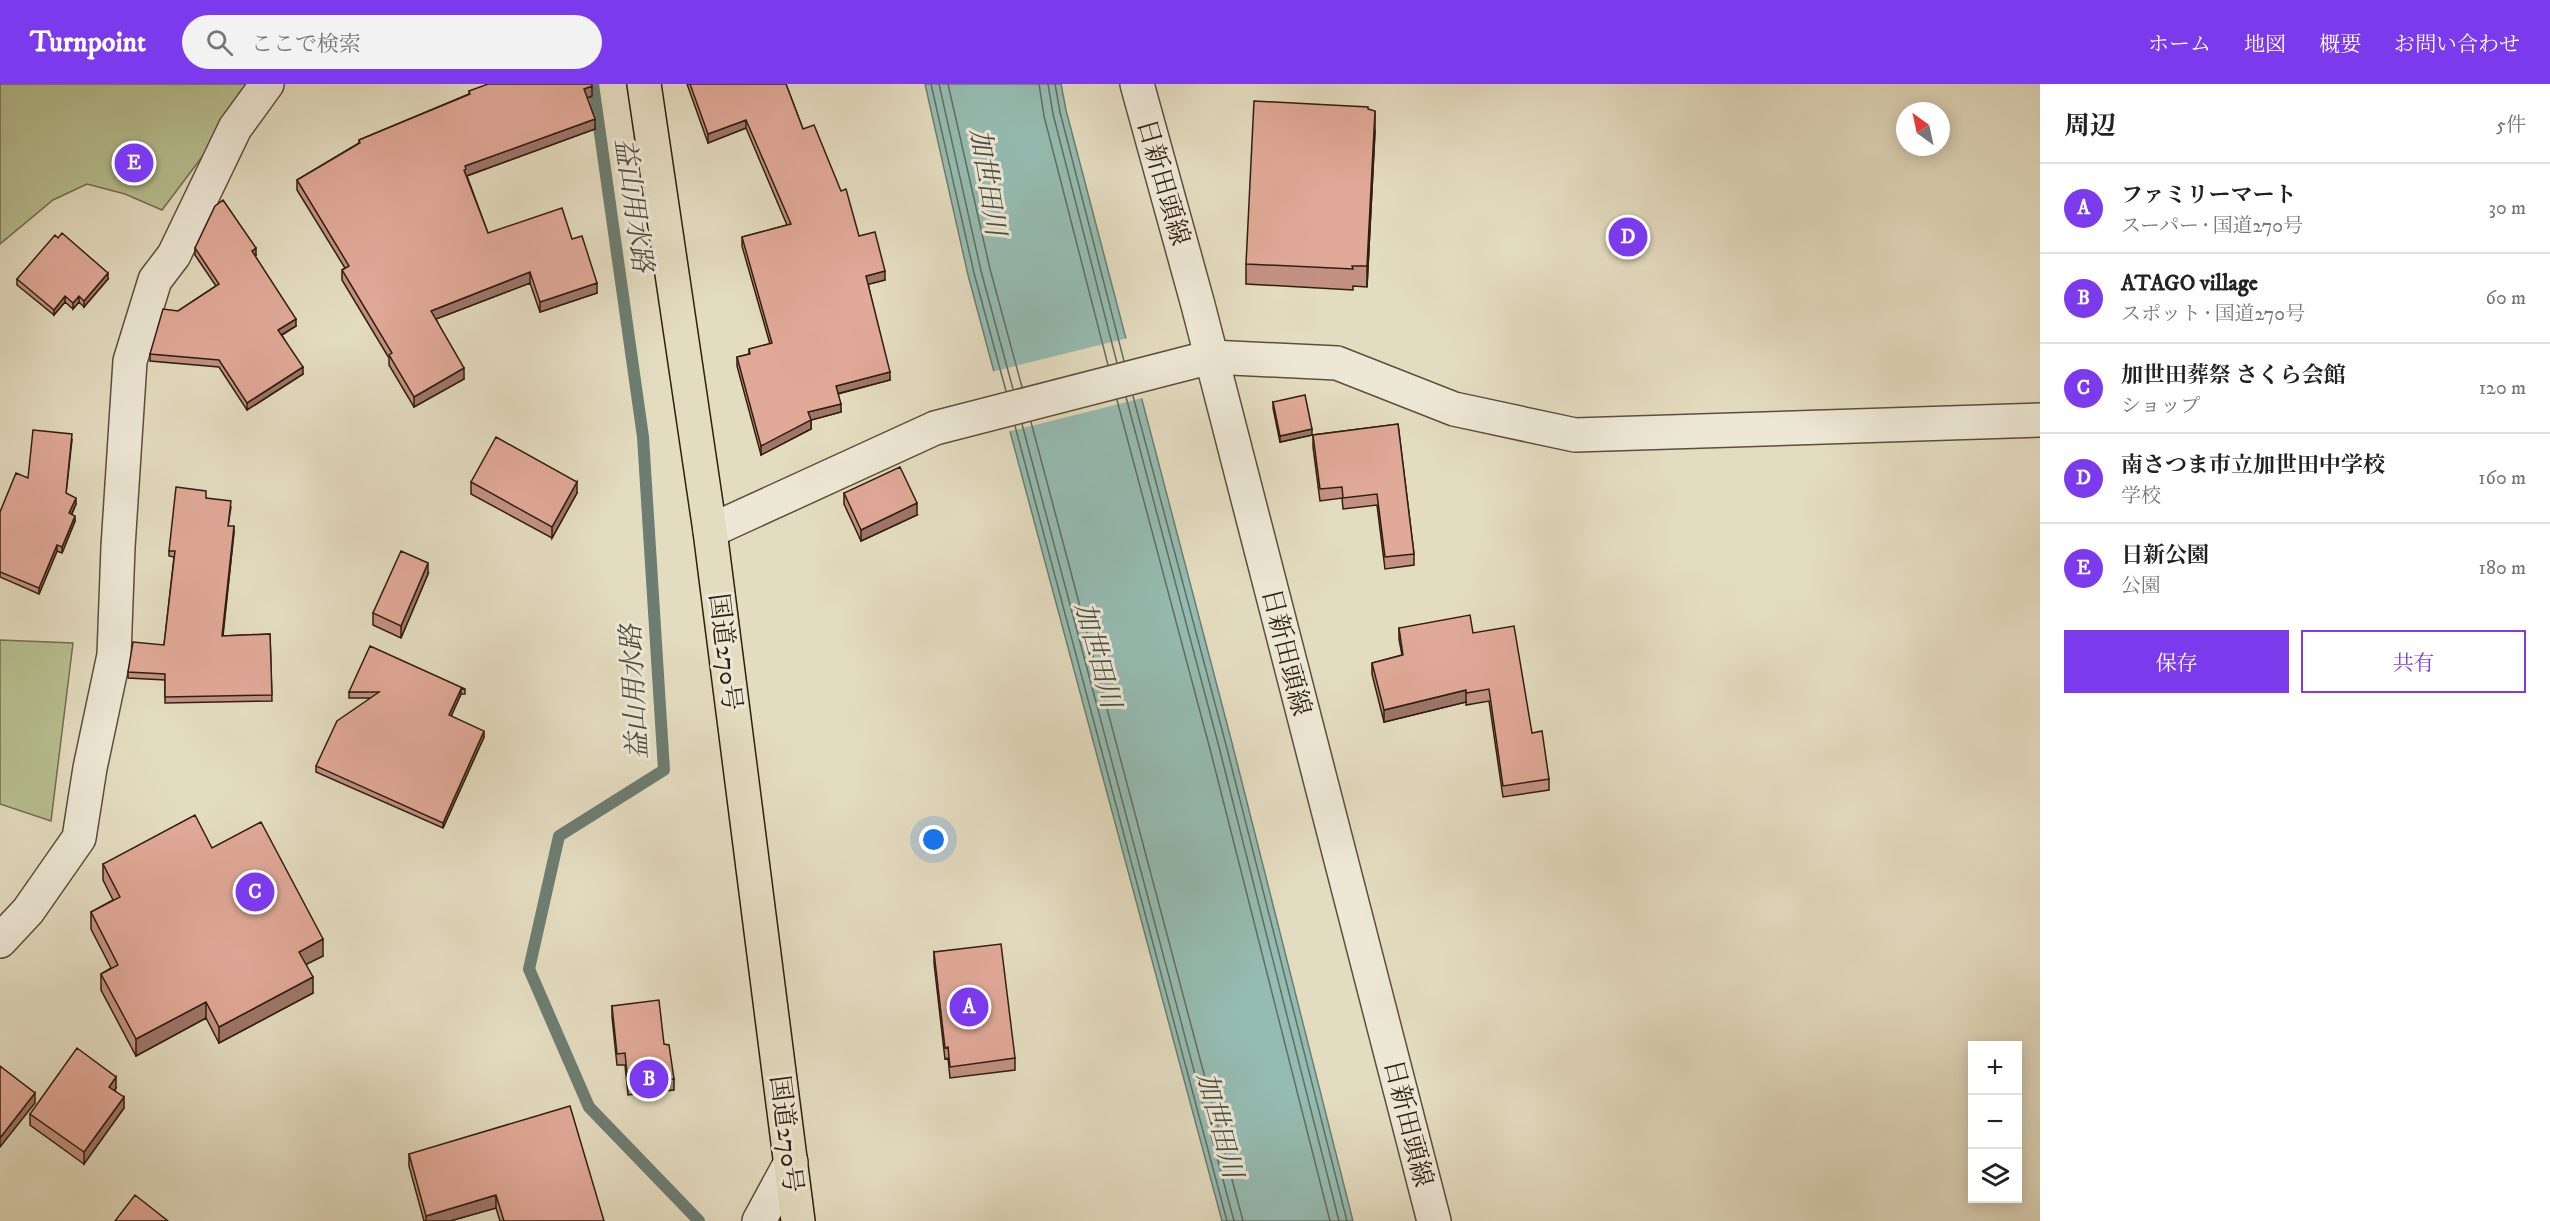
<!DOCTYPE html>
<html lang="ja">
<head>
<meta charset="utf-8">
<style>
	body { margin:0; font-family:"IM FELL DW Pica","Noto Serif JP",serif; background:#f2f2f2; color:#222 }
	.controls { position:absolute; right:18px; bottom:18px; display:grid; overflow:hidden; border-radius:0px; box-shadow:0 3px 15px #0003 }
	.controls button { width:54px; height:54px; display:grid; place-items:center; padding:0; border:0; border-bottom:2px solid #e0e0e0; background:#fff; color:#222; font:30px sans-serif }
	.compass { position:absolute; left:1896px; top:18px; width:54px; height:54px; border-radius:50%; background:#fff; box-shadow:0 3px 15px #0003; rotate:327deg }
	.you { position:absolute; left:934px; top:756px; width:21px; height:21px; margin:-15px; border:4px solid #fff; border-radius:50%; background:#1a73e8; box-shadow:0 0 0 9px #1a73e833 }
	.badge { display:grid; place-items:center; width:39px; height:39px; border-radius:50%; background:#7c3aed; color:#fff; font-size:20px; font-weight:700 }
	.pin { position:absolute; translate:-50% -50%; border:3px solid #fff; box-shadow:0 2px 6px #0006 }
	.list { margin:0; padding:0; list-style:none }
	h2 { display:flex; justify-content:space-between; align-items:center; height:78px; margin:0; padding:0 24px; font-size:26px }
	h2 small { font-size:20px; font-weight:400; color:#767676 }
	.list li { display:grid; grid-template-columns:39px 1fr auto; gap:18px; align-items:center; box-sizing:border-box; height:90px; padding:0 24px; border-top:2px solid #e0e0e0 }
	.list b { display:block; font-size:22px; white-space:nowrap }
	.list p { margin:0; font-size:20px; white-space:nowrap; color:#767676 }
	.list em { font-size:20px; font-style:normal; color:#767676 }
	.actions { display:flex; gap:12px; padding:18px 24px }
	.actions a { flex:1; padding:14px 0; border:2px solid #7c3aed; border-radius:0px; text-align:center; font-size:21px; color:#7c3aed }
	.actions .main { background:#7c3aed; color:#fff }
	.icon { flex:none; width:33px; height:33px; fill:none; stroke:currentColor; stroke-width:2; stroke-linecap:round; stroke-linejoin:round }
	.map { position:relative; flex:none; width:2040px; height:1137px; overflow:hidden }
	header { display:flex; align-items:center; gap:36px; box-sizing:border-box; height:84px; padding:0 30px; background:#7c3aed; color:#fff }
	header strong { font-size:28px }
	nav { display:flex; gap:33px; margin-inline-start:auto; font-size:21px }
	.search { width:420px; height:54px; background:#f2f2f2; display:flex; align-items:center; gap:15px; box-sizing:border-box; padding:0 21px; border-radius:33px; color:#767676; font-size:22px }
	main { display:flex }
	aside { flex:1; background:#fff }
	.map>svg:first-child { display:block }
	.green { fill:#b7bf90; stroke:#746e50; stroke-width:1.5 }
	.water { fill:#95bcb2; stroke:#6d7d71; stroke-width:1.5 }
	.pier { fill:#e4dcc0 }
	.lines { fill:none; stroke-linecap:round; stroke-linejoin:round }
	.shore { stroke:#636d60; stroke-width:1.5 }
	.stream { stroke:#6d7d71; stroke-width:12 }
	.minor-casing { stroke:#5e4e3b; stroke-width:36 }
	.tertiary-casing { stroke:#5e4e3b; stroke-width:36 }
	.trunk-casing { stroke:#311e0f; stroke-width:36 }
	.minor { stroke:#ede8d6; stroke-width:33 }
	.tertiary { stroke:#ede8d6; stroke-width:33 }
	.trunk { stroke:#e4dcc0; stroke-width:33 }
	.wall { fill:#c29183; stroke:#311e0f; stroke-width:1.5 }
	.shaded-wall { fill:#9e766a; stroke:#311e0f; stroke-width:1.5 }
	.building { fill:#e1a998; stroke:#311e0f; stroke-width:1.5 }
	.labels { text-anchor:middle; stroke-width:6; stroke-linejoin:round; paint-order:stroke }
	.street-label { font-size:26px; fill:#311e0f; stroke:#ede8d6 }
	.water-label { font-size:27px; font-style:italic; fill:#4f4d40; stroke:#ede8d6 }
</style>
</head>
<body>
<header>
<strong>Turnpoint</strong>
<div class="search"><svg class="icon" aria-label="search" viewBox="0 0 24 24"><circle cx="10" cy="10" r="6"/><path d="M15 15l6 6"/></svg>ここで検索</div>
<nav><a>ホーム</a><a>地図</a><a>概要</a><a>お問い合わせ</a></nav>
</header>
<main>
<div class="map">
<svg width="2040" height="1137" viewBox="0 0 2040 1137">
	<rect width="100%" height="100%" fill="#e4dcc0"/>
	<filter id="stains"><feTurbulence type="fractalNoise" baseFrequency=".00333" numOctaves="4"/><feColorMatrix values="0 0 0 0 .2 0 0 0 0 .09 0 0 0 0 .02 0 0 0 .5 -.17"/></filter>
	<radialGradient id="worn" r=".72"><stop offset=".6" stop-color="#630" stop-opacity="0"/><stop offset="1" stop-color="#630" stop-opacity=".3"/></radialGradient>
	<!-- green -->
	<path class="green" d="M 0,0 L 257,0 L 162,126 L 125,110 L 87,100 L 53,116 L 0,160 Z
		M 0,556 L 73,559 L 51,737 L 0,720 Z"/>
	<!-- water -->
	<path class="water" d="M 925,0 L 1061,0 L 1066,26 L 1232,659 L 1353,1137 L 1222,1137 L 968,191 Z"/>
	<!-- pier -->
	<path class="pier" d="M 1128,254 L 1143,314 L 1007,348 L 991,288 Z"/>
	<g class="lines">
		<!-- shore -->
		<path class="shore" d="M 931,0 L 974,189 L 1006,307
			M 939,0 L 981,187 L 1013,305
			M 948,0 L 990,185 L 1022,303
			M 1039,0 L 1044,32 L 1108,281
			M 1048,0 L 1053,30 L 1117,279
			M 1055,0 L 1060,28 L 1124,277
			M 1133,312 L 1226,661 L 1347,1137
			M 1126,313 L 1219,663 L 1339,1137
			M 1117,316 L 1210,665 L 1330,1137
			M 1031,338 L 1243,1137
			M 1022,340 L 1234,1137
			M 1015,342 L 1227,1137"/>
		<!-- stream -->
		<path class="stream" d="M 593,0 L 643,353 L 664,686 L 559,752 L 529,885 L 589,1023 L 699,1137"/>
		<defs>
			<path id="minor" d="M 1211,273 L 1337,279 L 1454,325 L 1575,351 L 2040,336
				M 0,857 L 28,827 L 79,754 L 90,684 L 114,571 L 118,463 L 130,277 L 155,196 L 174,171 L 235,44 L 267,0
				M 759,1137 L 791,1078"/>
			<path id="tertiary" d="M 1137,0 L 1198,221 L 1434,1137
				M 710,447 L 935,344 L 1211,273"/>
			<path id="trunk" d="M 644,0 L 710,447 L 798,1137"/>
		</defs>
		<!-- minor casing -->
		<use href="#minor" class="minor-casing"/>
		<!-- tertiary casing -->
		<use href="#tertiary" class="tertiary-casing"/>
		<!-- trunk casing -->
		<use href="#trunk" class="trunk-casing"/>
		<!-- minor -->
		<use href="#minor" class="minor"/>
		<!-- tertiary -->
		<use href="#tertiary" class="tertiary"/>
		<!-- trunk -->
		<use href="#trunk" class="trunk"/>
	</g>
	<!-- wall -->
	<path class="wall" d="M 687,0 L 786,0 L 803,45 L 859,152 L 885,196 L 868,200 L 890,296 L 838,310 L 841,328 L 811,336 L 811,345 L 761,371 L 737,282 L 737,273 L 749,270 L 749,265 L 770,260 L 742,162 L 742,153 L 787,141 L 746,44 L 708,59 Z
		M 469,7 L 592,12 L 587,14 L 595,45 L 467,92 L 488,149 L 572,155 L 597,209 L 540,228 L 530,199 L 436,235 L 464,295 L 414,323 L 389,281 L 389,274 L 342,196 L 342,186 L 345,184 L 297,106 L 297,96 L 359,59 L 359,56 L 469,10 Z
		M 1368,25 L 1375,47 L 1367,203 L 1353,202 L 1353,206 L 1246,200 L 1246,180 Z
		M 195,164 L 256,171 L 255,172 L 296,242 L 282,251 L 303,290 L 247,326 L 219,283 L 150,277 L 150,270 L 178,227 L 216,202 L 195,171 Z
		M 17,195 L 108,195 L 84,223 L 79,218 L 73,225 L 65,218 L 54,231 L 17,201 Z
		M 1273,318 L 1312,351 L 1280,358 L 1273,324 Z
		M 1398,340 L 1414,470 L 1414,481 L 1385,485 L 1377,421 L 1343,425 L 1342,414 L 1320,417 L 1313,363 L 1313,351 Z
		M 72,356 L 66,410 L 76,420 L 72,430 L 75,437 L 62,469 L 57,467 L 39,510 L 0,493 L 0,428 L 28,394 Z
		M 471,398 L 577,409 L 552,454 L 471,410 Z
		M 844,409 L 917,431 L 861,457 L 844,420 Z
		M 206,414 L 231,423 L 228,442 L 234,448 L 223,552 L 270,550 L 272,617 L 165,619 L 165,596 L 128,594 L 128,588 L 164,561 L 174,473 L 169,472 L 169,467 Z
		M 428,490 L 401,554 L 373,541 L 373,529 Z
		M 1399,544 L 1473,549 L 1532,649 L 1549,695 L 1549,706 L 1503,713 L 1489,617 L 1466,621 L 1466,618 L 1384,638 L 1372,590 L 1372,579 L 1402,571 L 1399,555 Z
		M 465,605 L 465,610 L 461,610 L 451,632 L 484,653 L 443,744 L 316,688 L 316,682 L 370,614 L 349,614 L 349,608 Z
		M 212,764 L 323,872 L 306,880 L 313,909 L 219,959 L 206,934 L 136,972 L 101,906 L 101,890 L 111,884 L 91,845 L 91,828 L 113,816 L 103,796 L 103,780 Z
		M 934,868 L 1015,974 L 1015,986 L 950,994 L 948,974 L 945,975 L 934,879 Z
		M 612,922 L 664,960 L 674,995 L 674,1006 L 628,1011 L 625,981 L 617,981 L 612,933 Z
		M 116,1004 L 115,1006 L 124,1024 L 84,1080 L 30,1041 L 30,1030 Z
		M 409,1070 L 604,1137 L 500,1137 L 496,1124 L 450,1137 L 424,1137 L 409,1082 Z"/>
	<!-- shaded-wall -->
	<path class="shaded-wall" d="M 592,2 L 592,12 L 584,15 L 584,5 Z
		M 1375,27 L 1375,47 L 1367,203 L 1367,182 Z
		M 595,35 L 595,45 L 466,92 L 464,86 L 465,82 Z
		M 746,36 L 746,44 L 708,59 L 708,50 Z
		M 256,164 L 256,171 L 252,174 L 252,167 Z
		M 885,187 L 885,196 L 866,201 L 866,192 Z
		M 530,188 L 530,199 L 431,237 L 431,227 Z
		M 108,189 L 108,195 L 84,223 L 84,217 Z
		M 597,199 L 597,209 L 540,228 L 540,218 Z
		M 65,212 L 65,218 L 54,231 L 54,226 Z
		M 79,212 L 79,218 L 73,225 L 73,219 Z
		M 296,235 L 296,242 L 278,253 L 278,246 Z
		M 303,283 L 303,290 L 247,326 L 247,319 Z
		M 464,284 L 464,295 L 414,323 L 414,313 Z
		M 890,288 L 890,296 L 836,310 L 836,302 Z
		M 841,320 L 841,328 L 811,336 L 811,345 L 761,371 L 761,362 L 808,328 Z
		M 1312,345 L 1312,351 L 1280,358 L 1280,352 Z
		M 577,398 L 577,409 L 552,454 L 552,443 Z
		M 76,414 L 76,420 L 69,435 L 69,429 Z
		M 917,419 L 917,431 L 861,457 L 861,446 Z
		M 75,432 L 75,437 L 62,469 L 62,463 Z
		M 234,442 L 234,448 L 222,557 L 222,552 Z
		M 57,461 L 57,467 L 39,510 L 39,504 Z
		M 428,479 L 428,490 L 401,554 L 401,542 Z
		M 461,605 L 461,610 L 449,637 L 449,631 Z
		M 1466,606 L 1466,618 L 1384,638 L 1384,626 Z
		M 484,647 L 484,653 L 443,744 L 443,739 Z
		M 323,855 L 323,872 L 299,884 L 299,868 Z
		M 313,893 L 313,909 L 219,959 L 219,943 Z
		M 206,918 L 206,934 L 136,972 L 136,955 Z
		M 116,993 L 116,1004 L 109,1014 L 109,1003 Z
		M 35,1009 L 35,1019 L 0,1063 L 0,1054 Z
		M 124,1013 L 124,1024 L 84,1080 L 84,1068 Z
		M 496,1111 L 496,1124 L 450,1137 L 426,1137 L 426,1132 Z"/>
	<!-- building -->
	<path class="building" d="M 488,0 L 591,0 L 592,2 L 584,5 L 595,35 L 465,82 L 466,85 L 464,86 L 488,149 L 562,124 L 572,155 L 582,152 L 597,199 L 540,218 L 530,188 L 431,227 L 464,284 L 414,313 L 389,271 L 392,269 L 342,186 L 349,182 L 297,96 L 360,59 L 359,56 L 470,10 L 469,7 Z
		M 690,0 L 786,0 L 803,45 L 814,41 L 841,107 L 846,105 L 859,152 L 875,148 L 885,187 L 866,192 L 890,288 L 836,302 L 841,320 L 808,328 L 811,336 L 761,362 L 737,273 L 750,270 L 749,265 L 772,259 L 742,153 L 791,140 L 746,36 L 708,50 Z
		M 1254,17 L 1368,23 L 1368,25 L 1375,27 L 1367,182 L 1352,182 L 1353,185 L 1246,180 Z
		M 223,116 L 256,164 L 252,167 L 296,235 L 278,246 L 303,283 L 247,319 L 219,276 L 150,270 L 163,225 L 178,227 L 219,200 L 195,164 L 215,122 Z
		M 62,149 L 108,189 L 84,217 L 79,212 L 73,219 L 65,212 L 54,226 L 17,195 L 55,151 L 58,154 Z
		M 1305,311 L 1312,345 L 1280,352 L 1273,318 Z
		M 1398,340 L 1414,470 L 1385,473 L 1377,410 L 1343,414 L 1342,403 L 1320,405 L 1313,351 Z
		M 33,346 L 72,350 L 66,409 L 76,414 L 69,429 L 75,432 L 62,463 L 57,461 L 39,504 L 0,488 L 0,428 L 16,389 L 28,394 Z
		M 496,353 L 577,398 L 552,443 L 471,398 Z
		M 900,383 L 917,419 L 861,446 L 844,409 Z
		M 176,403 L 206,407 L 206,414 L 231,417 L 228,442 L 234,442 L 222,552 L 270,550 L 272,611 L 165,613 L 165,590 L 128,588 L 133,558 L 164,561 L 175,467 L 169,467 Z
		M 401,467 L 428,479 L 401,542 L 373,529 Z
		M 1470,531 L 1473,549 L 1514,542 L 1532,649 L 1542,647 L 1549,695 L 1503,702 L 1489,605 L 1466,609 L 1466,606 L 1384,626 L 1372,579 L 1403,571 L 1399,544 Z
		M 370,562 L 465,605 L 461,605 L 449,631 L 484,647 L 443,739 L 316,682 L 337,637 L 379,608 L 349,608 Z
		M 195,731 L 212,764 L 261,738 L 323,855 L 299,868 L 313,893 L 219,943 L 206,918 L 136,955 L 101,890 L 118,881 L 91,828 L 120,813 L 103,780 Z
		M 1001,860 L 1015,974 L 950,983 L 948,963 L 945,964 L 934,868 Z
		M 659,916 L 664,960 L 669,961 L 674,995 L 628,1000 L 625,969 L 617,970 L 612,922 Z
		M 77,964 L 116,993 L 109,1003 L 124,1013 L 84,1068 L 30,1030 Z
		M 0,982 L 35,1009 L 0,1054 Z
		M 570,1022 L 604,1137 L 504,1137 L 496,1111 L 426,1132 L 409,1070 Z
		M 135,1111 L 168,1137 L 115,1137 Z"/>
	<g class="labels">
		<!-- street labels -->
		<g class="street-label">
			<text transform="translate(1164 98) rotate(74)" y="9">日新田頭線</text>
			<text transform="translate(726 568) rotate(83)" y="9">国道270号</text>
			<text transform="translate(1287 568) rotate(76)" y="9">日新田頭線</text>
			<text transform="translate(1409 1039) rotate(76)" y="9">日新田頭線</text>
			<text transform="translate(787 1050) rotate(83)" y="9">国道270号</text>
		</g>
		<!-- water labels -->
		<g class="water-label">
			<text transform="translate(988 98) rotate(81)" y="9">加世田川</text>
			<text transform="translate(634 121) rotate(82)" y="9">益山用水路</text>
			<text transform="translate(1098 571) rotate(75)" y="9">加世田川</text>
			<text transform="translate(634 608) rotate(-93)" y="9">益山用水路</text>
			<text transform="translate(1220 1041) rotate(75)" y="9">加世田川</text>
		</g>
	</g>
	<rect width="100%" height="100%" filter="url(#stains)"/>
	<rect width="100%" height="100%" fill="url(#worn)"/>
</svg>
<div class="controls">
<button>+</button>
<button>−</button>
<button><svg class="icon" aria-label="layers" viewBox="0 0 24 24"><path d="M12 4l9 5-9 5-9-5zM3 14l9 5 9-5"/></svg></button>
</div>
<svg class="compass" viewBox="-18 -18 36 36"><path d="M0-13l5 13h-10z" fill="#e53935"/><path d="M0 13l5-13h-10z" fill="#767676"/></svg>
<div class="you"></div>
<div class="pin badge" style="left:969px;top:923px">A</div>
<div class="pin badge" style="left:649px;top:995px">B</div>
<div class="pin badge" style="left:255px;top:808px">C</div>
<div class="pin badge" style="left:1628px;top:153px">D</div>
<div class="pin badge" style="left:134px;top:79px">E</div>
</div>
<aside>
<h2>周辺<small>5件</small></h2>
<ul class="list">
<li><span class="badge">A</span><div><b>ファミリーマート</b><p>スーパー · 国道270号</p></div><em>30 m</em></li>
<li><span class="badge">B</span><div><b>ATAGO village</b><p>スポット · 国道270号</p></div><em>60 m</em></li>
<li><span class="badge">C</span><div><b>加世田葬祭 さくら会館</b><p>ショップ</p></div><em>120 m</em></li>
<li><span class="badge">D</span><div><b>南さつま市立加世田中学校</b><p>学校</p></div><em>160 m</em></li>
<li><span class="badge">E</span><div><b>日新公園</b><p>公園</p></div><em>180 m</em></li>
</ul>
<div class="actions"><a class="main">保存</a><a>共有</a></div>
</aside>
</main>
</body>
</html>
